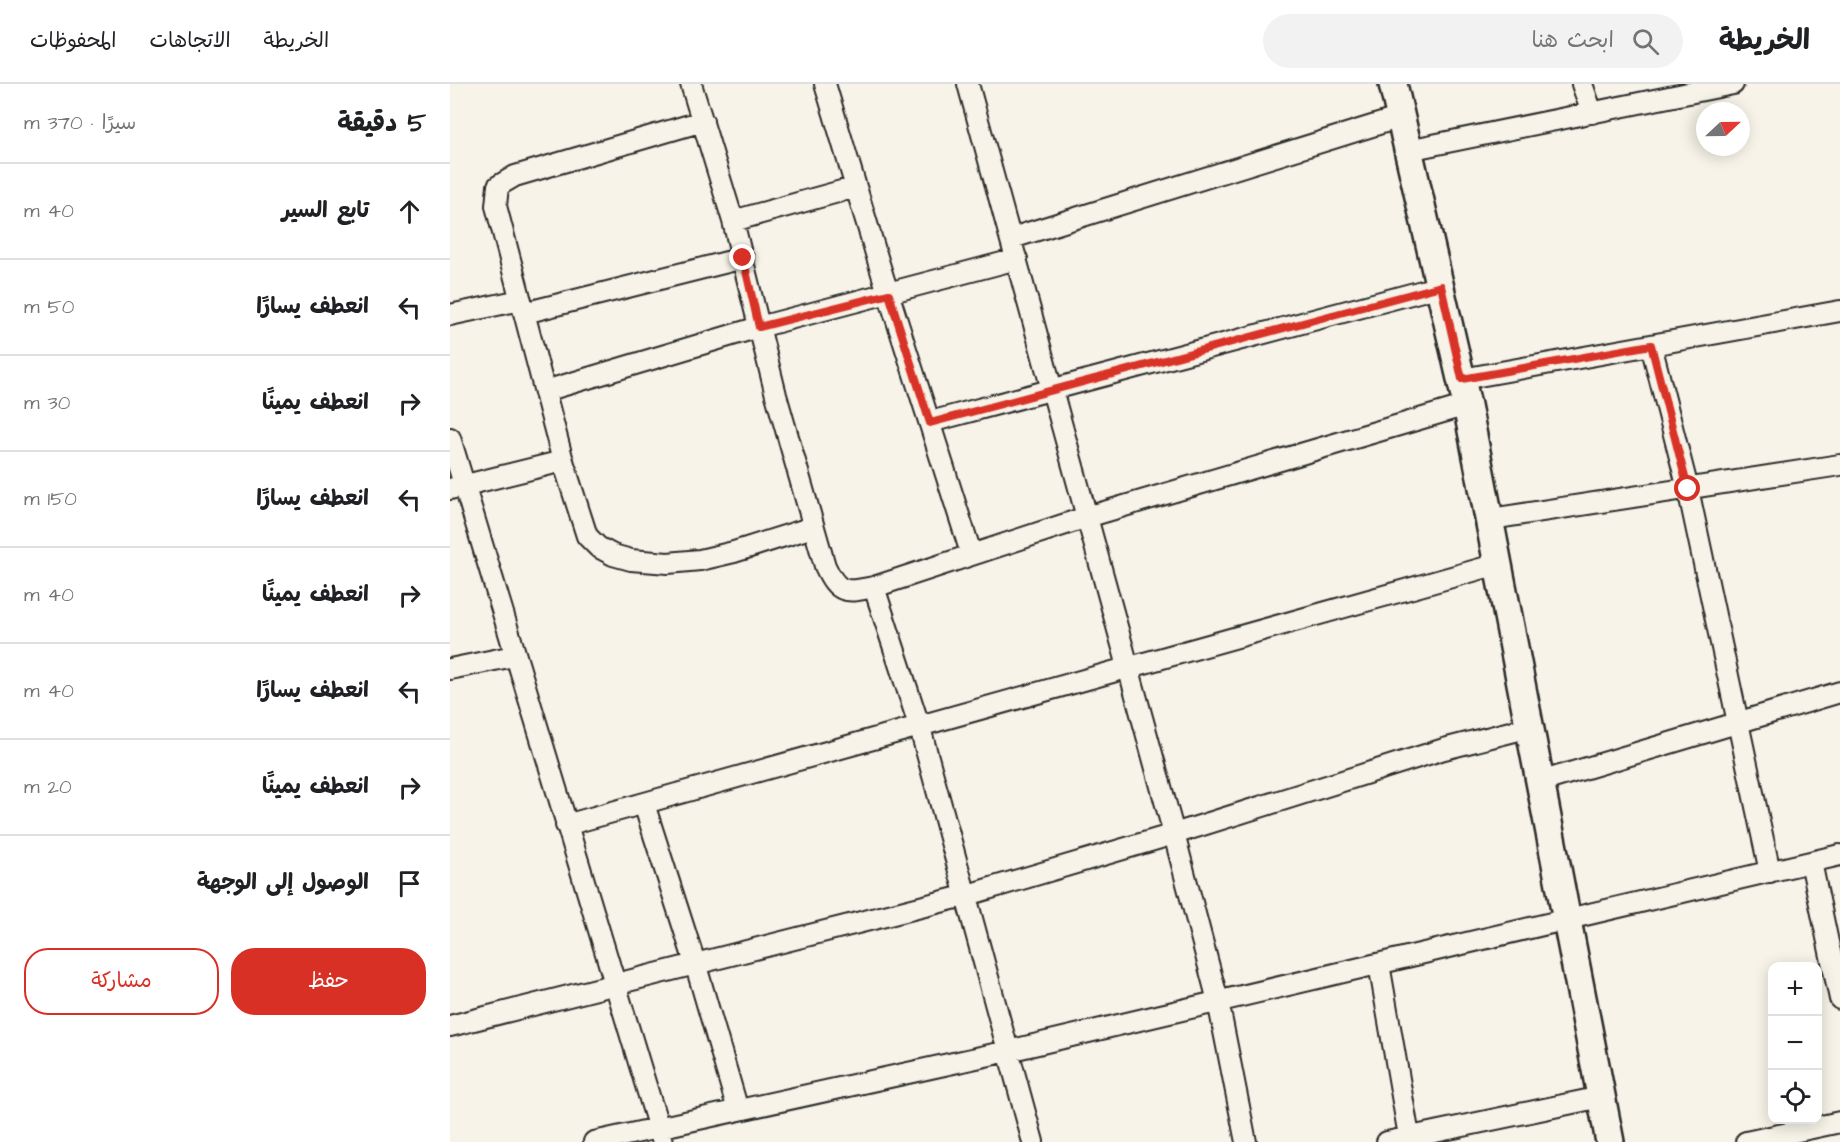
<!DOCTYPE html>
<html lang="ar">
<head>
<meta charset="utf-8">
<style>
	body { margin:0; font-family:"Architects Daughter","Playpen Sans Arabic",sans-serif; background:#f2f2f2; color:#202124; direction:rtl }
	.controls { position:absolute; right:18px; bottom:18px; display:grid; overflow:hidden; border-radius:12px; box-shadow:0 3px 15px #0003 }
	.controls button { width:54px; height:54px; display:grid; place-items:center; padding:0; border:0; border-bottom:2px solid #e0e0e0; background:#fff; color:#202124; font:30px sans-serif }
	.compass { position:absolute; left:1246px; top:18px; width:54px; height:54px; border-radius:50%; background:#fff; box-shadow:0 3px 15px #0003; rotate:68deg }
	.stop { position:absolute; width:18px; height:18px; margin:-14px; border:4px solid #d93025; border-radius:50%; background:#fff }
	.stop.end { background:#d93025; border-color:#fff; box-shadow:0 2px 6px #0008 }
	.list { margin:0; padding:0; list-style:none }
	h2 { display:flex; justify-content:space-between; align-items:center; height:78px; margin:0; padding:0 24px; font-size:26px }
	h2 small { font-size:20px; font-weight:400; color:#757577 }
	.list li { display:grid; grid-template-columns:39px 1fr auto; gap:18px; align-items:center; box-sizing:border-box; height:96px; padding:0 24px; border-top:2px solid #e0e0e0 }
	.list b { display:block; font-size:22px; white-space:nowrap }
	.list em { font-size:20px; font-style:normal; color:#757577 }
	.actions { display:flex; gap:12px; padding:18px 24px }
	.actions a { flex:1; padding:14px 0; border:2px solid #d93025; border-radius:24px; text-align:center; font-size:21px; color:#d93025 }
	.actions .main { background:#d93025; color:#fff }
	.icon { flex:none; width:33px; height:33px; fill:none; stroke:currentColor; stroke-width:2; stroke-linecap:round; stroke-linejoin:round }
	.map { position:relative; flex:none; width:1390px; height:1058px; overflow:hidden; direction:ltr }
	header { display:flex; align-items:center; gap:36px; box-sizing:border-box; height:84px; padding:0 30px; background:#fff; border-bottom:2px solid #e0e0e0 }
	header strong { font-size:28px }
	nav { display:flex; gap:33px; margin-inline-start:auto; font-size:21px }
	.search { width:420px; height:54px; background:#f2f2f2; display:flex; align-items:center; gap:15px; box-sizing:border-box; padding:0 21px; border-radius:33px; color:#757577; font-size:22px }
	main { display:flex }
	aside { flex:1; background:#fff }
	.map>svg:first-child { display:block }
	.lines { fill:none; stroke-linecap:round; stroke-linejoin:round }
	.street-casing { stroke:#2b2b2b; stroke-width:24 }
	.secondary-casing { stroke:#2b2b2b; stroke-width:32 }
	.street { stroke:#f7f3e8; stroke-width:20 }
	.secondary { stroke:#f7f3e8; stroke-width:27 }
	.route { stroke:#d93025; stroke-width:8 }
</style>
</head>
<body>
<header>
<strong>الخريطة</strong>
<div class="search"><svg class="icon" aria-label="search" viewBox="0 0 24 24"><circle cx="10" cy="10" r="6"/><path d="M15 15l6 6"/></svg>ابحث هنا</div>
<nav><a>الخريطة</a><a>الاتجاهات</a><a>المحفوظات</a></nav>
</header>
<main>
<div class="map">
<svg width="1390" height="1058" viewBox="0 0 1390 1058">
	<rect width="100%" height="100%" fill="#f7f3e8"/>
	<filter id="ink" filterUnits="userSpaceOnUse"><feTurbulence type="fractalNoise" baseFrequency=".0167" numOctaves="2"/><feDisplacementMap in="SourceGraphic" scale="12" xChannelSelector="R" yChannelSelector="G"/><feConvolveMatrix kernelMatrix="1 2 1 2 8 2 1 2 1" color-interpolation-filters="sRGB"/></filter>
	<g filter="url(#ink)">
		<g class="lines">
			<defs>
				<path id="street" d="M 241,0 L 283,137 L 326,311 L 375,482 C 388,510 395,509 424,503
					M 375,0 L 433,193 L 521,469
					M 518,0 L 724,750 L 768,917 L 796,1058
					M 1132,0 L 1142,29
					M 253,37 L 65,92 L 48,102 L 46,122 L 113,377 L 137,452 L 148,463 L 163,471 L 181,476 L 218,479 L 250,476 L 284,468 L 363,443
					M 958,66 L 1283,0
					M 283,137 L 406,103
					M 562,154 L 951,33
					M 74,229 L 293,174
					M 0,231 L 71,216
					M 1201,261 L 1238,405 L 1320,788
					M 1012,295 L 1390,227
					M 95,307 L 309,243 L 567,175
					M 480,338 L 991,202
					M 0,354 L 213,1058
					M 0,405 L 113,377
					M 1041,435 L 1390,381
					M 0,585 L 64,572
					M 1090,698 L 1390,608
					M 194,720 L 246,882 L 288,1026
					M 116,741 L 1048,480
					M 1361,778 L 1390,915
					M 929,880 L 960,1058
					M 0,942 L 514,812 L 724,750 L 994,665 L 1080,643
					M 144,1058 L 558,967 L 1390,771
					M 583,1058 L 470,644 L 424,503 L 637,433 L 1017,321
					M 937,1058 L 1151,1013
					M 1296,1058 L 1390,1038"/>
				<path id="secondary" d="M 943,0 L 1017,321 L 1160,1058"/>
			</defs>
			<!-- street casing -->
			<use href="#street" class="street-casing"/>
			<!-- secondary casing -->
			<use href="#secondary" class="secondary-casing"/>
			<!-- street -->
			<use href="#street" class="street"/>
			<!-- secondary -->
			<use href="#secondary" class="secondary"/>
		</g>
	</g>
	<g class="lines" filter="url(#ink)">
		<!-- route -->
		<path class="route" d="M 293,174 L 309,243 L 439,210 L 480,339 L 991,202 L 1012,295 L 1201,261 L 1238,405"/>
	</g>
</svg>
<div class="controls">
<button>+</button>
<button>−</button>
<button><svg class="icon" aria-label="locate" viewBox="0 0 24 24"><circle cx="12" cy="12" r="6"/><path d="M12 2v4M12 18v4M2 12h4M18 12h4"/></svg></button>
</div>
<svg class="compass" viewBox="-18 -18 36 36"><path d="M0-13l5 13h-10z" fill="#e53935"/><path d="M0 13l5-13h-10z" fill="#757577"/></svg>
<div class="stop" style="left:1238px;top:405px"></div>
<div class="stop end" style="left:293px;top:174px"></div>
</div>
<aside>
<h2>5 دقيقة<small>سيرًا · 370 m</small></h2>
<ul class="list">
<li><svg class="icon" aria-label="ahead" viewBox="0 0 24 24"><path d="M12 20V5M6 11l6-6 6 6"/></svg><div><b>تابع السير</b></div><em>40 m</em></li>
<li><svg class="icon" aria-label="left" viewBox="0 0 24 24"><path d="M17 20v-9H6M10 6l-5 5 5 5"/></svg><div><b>انعطف يسارًا</b></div><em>50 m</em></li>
<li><svg class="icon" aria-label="right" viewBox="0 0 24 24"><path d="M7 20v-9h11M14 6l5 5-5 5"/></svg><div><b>انعطف يمينًا</b></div><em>30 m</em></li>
<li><svg class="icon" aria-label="left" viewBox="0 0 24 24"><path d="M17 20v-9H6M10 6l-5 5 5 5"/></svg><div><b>انعطف يسارًا</b></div><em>150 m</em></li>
<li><svg class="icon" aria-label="right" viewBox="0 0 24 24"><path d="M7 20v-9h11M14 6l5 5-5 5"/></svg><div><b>انعطف يمينًا</b></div><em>40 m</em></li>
<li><svg class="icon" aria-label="left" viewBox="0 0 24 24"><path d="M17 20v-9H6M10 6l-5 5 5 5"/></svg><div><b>انعطف يسارًا</b></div><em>40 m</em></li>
<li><svg class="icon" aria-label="right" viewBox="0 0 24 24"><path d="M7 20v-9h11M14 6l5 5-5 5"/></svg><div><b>انعطف يمينًا</b></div><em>20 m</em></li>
<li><svg class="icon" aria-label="arrive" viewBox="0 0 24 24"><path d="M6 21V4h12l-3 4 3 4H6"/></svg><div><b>الوصول إلى الوجهة</b></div></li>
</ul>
<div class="actions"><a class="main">حفظ</a><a>مشاركة</a></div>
</aside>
</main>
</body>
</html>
